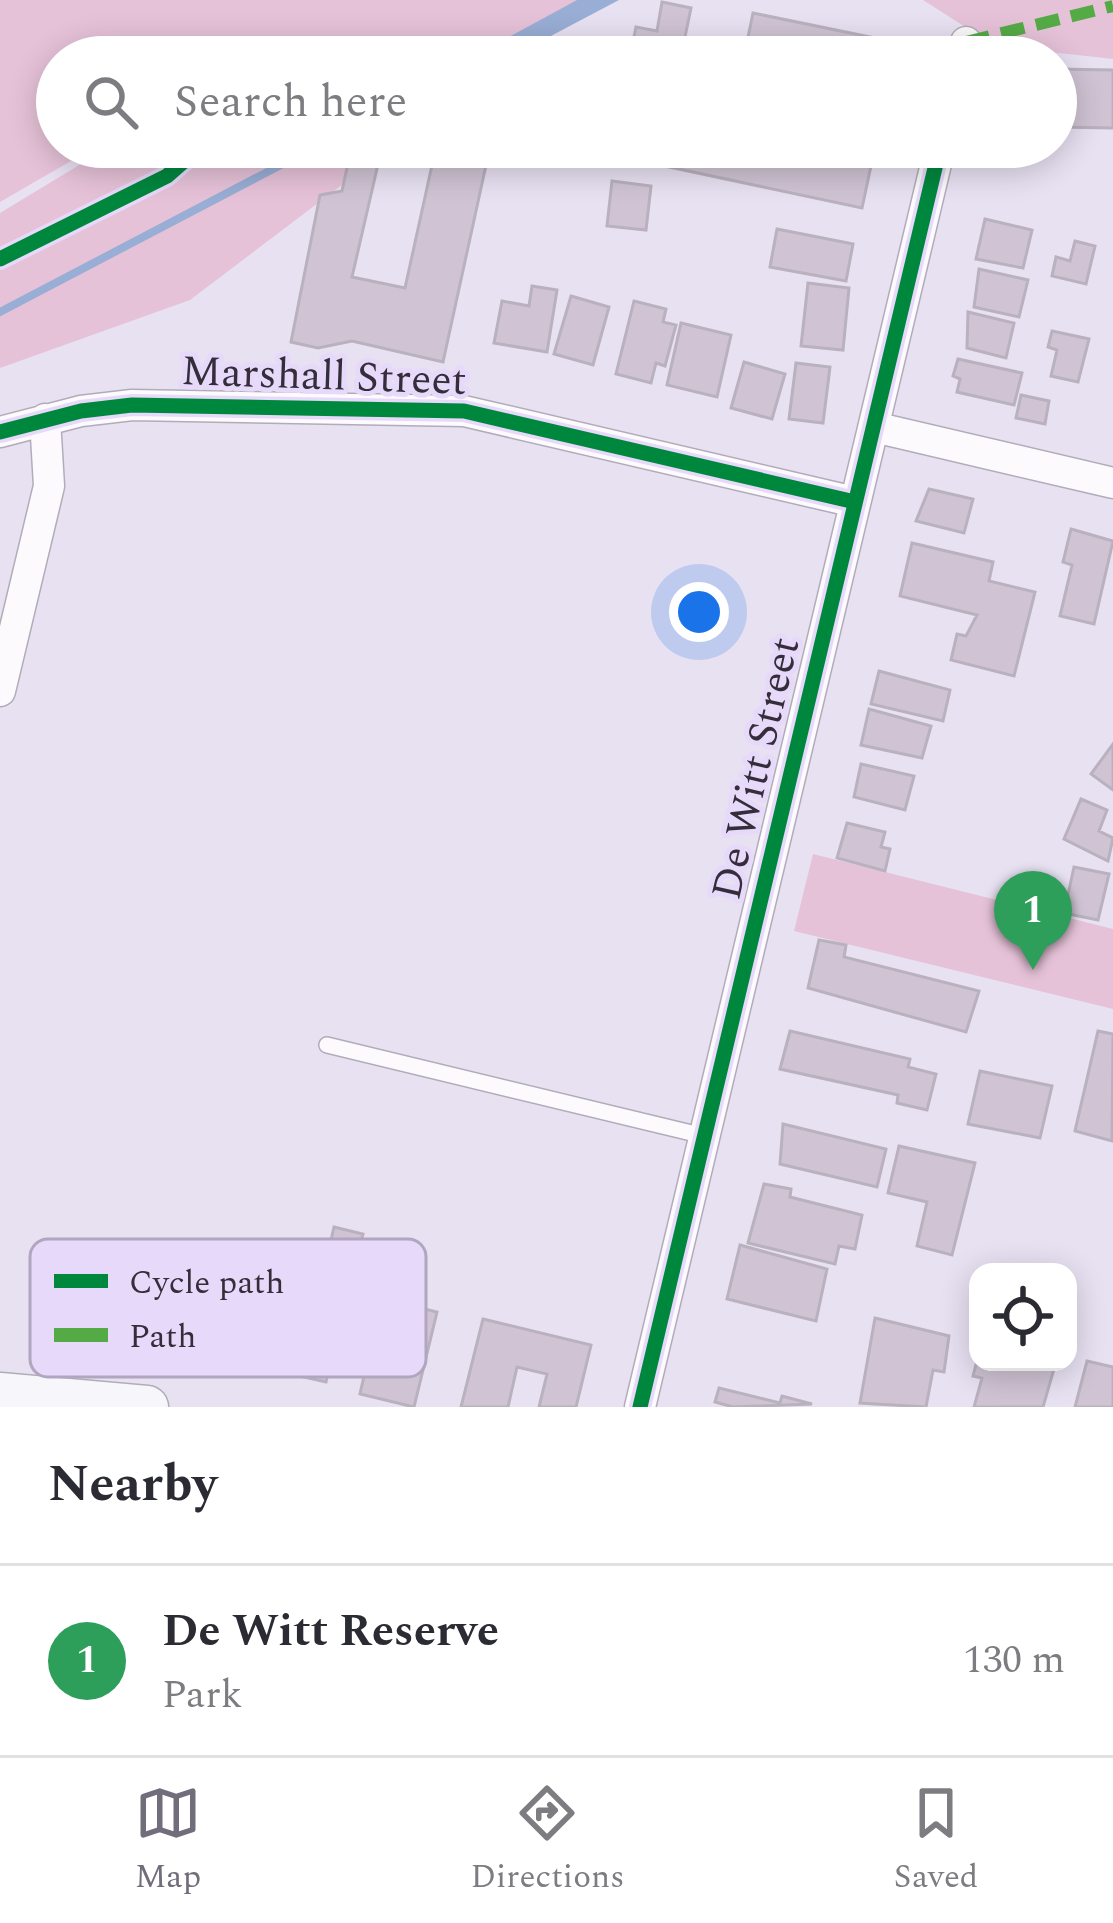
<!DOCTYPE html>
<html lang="en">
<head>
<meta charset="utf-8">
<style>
	body { margin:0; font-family:Spectral,serif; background:#f2f2f3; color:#2b2b33 }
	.controls { position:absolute; right:36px; bottom:36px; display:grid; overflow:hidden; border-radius:24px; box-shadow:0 6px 30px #0003 }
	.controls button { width:108px; height:108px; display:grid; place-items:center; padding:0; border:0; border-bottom:3px solid #e1e1e2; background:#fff; color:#2b2b33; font:60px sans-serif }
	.you { position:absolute; left:699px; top:612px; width:42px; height:42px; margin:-30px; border:9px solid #fff; border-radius:50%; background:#1a73e8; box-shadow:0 0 0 18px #1a73e833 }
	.badge { display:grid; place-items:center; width:78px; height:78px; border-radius:50%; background:#726d7a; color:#fff; font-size:39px; font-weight:700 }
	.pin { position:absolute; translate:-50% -99px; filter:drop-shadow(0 3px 6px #0008) }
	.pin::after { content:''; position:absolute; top:63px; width:42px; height:36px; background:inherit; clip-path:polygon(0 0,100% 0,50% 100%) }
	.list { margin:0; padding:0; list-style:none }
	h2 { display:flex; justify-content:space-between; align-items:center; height:156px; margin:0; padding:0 48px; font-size:51px }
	h2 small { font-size:39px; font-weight:400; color:#7c7c81 }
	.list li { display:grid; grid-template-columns:78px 1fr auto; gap:36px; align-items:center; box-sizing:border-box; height:192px; padding:0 48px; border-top:3px solid #e1e1e2 }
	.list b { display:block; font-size:45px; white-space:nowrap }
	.list p { margin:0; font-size:39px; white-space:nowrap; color:#7c7c81 }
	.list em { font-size:39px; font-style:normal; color:#7c7c81 }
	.icon { flex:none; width:66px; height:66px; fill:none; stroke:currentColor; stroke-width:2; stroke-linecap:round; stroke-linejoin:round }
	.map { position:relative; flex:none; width:1113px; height:1407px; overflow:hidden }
	.search { position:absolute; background:#fff; box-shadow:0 6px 30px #0003; left:36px; right:36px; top:36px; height:132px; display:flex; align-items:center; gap:30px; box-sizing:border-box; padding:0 42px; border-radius:66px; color:#7c7c81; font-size:45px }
	.sheet { height:348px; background:#fff }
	nav { display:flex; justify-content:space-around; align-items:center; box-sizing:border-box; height:168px; border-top:3px solid #e1e1e2; background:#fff; font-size:33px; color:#7c7c81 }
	nav a { display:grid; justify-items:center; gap:6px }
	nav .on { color:#726d7a }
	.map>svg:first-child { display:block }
	.green { fill:#e6c2d8 }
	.water { fill:#99aed5 }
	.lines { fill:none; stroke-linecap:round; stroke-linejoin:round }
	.stream { stroke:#99aed5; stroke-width:8 }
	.building { fill:#d0c4d4; stroke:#b9b1be; stroke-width:3 }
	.service-casing { stroke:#b1acb9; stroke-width:18 }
	.minor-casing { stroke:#b1acb9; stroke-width:33 }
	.secondary-casing { stroke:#b1acb9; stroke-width:45 }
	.service { stroke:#fcfafd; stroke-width:15 }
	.minor { stroke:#fcfafd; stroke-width:30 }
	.secondary { stroke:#f7f7fb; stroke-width:42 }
	.quiet { stroke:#54ab46; stroke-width:12; stroke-dasharray:24 12; stroke-linecap:butt }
	.cycleway-casing { stroke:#e7d9fa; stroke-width:22 }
	.cycleway { stroke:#00873e; stroke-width:15 }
	.labels { text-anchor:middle; stroke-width:10; stroke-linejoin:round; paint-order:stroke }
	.street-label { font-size:42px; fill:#332e3a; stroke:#e7d9fa }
	.key { fill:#e7d9fa; stroke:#b1a6c0; stroke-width:3 }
	.key-label { font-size:33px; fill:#332e3a }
</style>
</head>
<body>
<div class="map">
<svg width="1113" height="1407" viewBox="0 0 1113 1407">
	<rect width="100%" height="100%" fill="#e8e1f2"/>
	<!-- green -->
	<path class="green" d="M 0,0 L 610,0 L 512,57 L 57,57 L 57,147 L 95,147 L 0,202 Z
		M 923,0 L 1113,0 L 1113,59 L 995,46 Z
		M 109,147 L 392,147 L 190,300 L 0,368 L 0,213 Z
		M 813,854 L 1113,929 L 1113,1009 L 794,931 Z"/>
	<!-- water -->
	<path class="water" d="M 577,0 L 619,0 L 511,57 L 472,57 Z"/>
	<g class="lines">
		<!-- stream -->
		<path class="stream" d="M 0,312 L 292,159"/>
	</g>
	<!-- building -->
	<path class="building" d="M 662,2 L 691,8 L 685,37 L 706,41 L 703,57 L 630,57 L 636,27 L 657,31 Z
		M 753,13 L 899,43 L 896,57 L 744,57 Z
		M 1056,69 L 1113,70 L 1113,128 L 1056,127 Z
		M 436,147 L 508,147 L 490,147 L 443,362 L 352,341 L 318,348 L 291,342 L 320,195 L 342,191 L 350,154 L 379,160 L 352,277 L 405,288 Z
		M 649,147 L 875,147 L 862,208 L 646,162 Z
		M 612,181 L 651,186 L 646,230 L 607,226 Z
		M 985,219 L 1032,230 L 1023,268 L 976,259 Z
		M 777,229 L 853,244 L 846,281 L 770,267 Z
		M 1075,241 L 1095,246 L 1086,284 L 1052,276 L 1056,257 L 1070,261 Z
		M 979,269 L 1028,280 L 1019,317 L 974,307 Z
		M 808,283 L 849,288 L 843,350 L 801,346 Z
		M 532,286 L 557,290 L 547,352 L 494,343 L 502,301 L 529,306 Z
		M 571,296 L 609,307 L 593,365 L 554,354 Z
		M 634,301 L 666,309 L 663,322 L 676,325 L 665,366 L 656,363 L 651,383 L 616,374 Z
		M 968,312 L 1014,323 L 1006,358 L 967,348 Z
		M 681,323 L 731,335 L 717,397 L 667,385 Z
		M 1052,331 L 1089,339 L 1078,382 L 1051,376 L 1057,350 L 1048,347 Z
		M 958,359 L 1022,373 L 1014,405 L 957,392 L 960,379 L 953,376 Z
		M 744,362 L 785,374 L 772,419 L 731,408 Z
		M 796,363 L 830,367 L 823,423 L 789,419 Z
		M 1021,395 L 1049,401 L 1045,424 L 1016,418 Z
		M 929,489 L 973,499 L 964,533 L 916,521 Z
		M 1071,529 L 1113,541 L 1094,624 L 1060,616 L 1072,565 L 1063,562 Z
		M 912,543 L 993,562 L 989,581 L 1035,592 L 1014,676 L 951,660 L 957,634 L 966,636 L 977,615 L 900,596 Z
		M 879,671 L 950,690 L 943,721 L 871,704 Z
		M 869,709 L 931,726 L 922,758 L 861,745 Z
		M 1113,744 L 1113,790 L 1091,774 Z
		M 861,764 L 914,776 L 905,810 L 854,797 Z
		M 1081,799 L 1107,810 L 1099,831 L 1113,838 L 1108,861 L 1064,839 Z
		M 847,823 L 885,832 L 881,847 L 890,849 L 885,871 L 837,858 Z
		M 1074,867 L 1109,874 L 1098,920 L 1064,913 Z
		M 819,940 L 846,945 L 844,957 L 979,991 L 966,1032 L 808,988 Z
		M 790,1031 L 910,1059 L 908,1067 L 936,1074 L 927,1110 L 897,1103 L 898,1095 L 780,1069 Z
		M 1098,1031 L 1113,1034 L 1112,1141 L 1075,1131 Z
		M 980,1071 L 1052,1086 L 1040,1138 L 968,1124 Z
		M 783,1124 L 886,1149 L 877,1187 L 780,1164 Z
		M 899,1146 L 975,1163 L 952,1255 L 917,1246 L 927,1202 L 888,1193 Z
		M 764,1184 L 791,1189 L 790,1197 L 862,1215 L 855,1249 L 839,1246 L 835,1264 L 748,1243 Z
		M 334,1227 L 363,1234 L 359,1249 L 411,1260 L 404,1289 L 380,1283 L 366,1334 L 339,1328 L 326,1382 L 300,1376 Z
		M 740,1245 L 827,1269 L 816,1321 L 727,1299 Z
		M 409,1305 L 437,1312 L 414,1407 L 360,1394 L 371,1345 L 398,1352 Z
		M 875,1318 L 949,1336 L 944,1372 L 933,1370 L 926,1407 L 860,1403 Z
		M 483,1319 L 591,1345 L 576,1407 L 539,1407 L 547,1374 L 517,1367 L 508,1407 L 461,1407 Z
		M 978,1357 L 978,1362 L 1056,1362 L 1043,1407 L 974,1407 L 982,1378 L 973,1376 Z
		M 1087,1361 L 1113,1367 L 1113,1407 L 1075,1407 Z
		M 719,1388 L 780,1403 L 782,1396 L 812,1404 L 733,1407 L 715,1402 Z"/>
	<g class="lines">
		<defs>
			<path id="service" d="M 327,1045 L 704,1136"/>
			<path id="minor" d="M 962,57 L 966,42
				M 874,427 L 1113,483
				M 0,432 L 81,411 L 132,405 L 464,411 L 855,502
				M 0,691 L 49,486 L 45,419
				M 640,1407 L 940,147"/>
			<path id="secondary" d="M 0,1394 L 147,1407"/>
		</defs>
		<!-- service casing -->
		<use href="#service" class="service-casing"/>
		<!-- minor casing -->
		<use href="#minor" class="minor-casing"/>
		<!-- secondary casing -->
		<use href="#secondary" class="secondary-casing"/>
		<!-- service -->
		<use href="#service" class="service"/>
		<!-- minor -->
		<use href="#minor" class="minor"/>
		<!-- secondary -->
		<use href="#secondary" class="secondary"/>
		<!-- quiet -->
		<path class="quiet" d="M 966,42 L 1113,6"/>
		<defs>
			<path id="cycleway" d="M 0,259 L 167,176 L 200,147
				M 0,432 L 81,411 L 132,405 L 464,411 L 855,502
				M 640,1407 L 940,147"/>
		</defs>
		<!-- cycleway casing -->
		<use href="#cycleway" class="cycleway-casing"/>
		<!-- cycleway -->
		<use href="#cycleway" class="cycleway"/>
	</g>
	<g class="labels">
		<!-- street labels -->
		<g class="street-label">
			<text transform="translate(324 374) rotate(2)" y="15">Marshall Street</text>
			<text transform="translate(754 768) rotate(-77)" y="15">De Witt Street</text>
		</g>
	</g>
	<!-- legend -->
	<rect x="30" y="1239" width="396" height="138" rx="18" class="key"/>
	<rect x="54" y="1274" width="54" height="14" fill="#00873e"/>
	<rect x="54" y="1328" width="54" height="14" fill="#54ab46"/>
	<g class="key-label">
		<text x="129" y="1293">Cycle path</text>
		<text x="129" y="1347">Path</text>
	</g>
</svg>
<div class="controls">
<button><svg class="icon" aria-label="locate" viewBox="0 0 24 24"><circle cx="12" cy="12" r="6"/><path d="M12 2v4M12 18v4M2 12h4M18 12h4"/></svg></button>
</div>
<div class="you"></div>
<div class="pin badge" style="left:1033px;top:970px;background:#2e9e5b">1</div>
<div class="search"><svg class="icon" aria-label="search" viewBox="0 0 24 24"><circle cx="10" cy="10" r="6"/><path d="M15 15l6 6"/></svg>Search here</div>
</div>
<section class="sheet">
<h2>Nearby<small></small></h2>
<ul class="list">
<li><span class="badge" style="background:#2e9e5b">1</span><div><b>De Witt Reserve</b><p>Park</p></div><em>130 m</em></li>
</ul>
</section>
<nav>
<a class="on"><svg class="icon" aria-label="map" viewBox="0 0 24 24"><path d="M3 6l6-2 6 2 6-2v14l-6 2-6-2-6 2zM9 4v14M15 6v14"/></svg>Map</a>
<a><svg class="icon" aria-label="directions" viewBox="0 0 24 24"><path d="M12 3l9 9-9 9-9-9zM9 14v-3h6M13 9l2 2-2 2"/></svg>Directions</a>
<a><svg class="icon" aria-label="saved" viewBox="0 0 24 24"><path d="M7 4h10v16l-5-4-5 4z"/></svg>Saved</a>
</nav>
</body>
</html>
